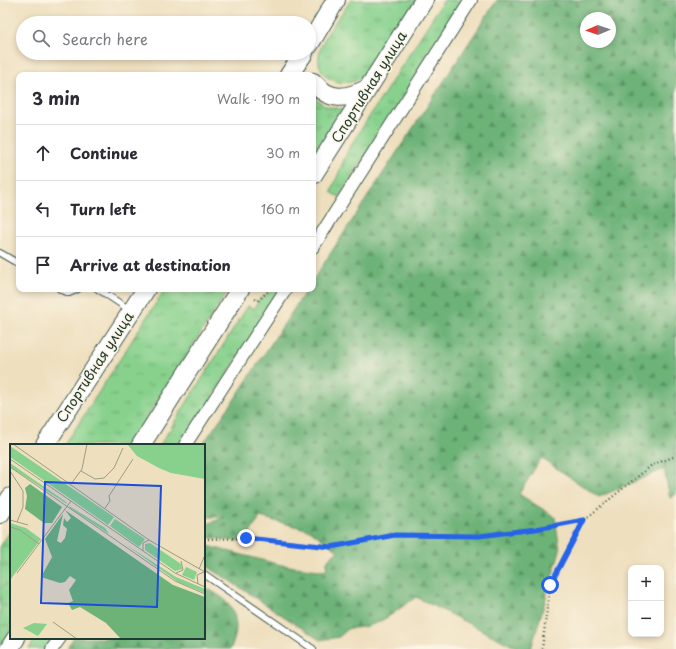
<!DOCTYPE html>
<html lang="en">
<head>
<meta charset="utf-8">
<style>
	body { margin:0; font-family:"Playpen Sans",sans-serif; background:#f2f2f3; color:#2b2b33 }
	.controls { position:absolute; right:12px; bottom:12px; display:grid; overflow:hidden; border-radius:8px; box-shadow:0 2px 6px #0003 }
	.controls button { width:36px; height:36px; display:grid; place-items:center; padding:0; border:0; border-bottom:1px solid #e1e1e2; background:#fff; color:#2b2b33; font:20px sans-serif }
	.compass { position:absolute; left:580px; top:12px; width:36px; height:36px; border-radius:50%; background:#fff; box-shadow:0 2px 6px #0003; rotate:268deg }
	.stop { position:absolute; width:12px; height:12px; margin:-9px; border:3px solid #2563eb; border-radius:50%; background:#fff }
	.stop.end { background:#2563eb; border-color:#fff; box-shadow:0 1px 4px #0008 }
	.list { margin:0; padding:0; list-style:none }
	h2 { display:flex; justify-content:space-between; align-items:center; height:52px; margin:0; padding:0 16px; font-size:17px }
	h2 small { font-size:13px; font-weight:400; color:#7c7c81 }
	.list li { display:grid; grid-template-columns:26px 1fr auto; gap:12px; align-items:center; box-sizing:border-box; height:56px; padding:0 16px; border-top:1px solid #e1e1e2 }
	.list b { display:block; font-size:15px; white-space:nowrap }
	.list em { font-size:13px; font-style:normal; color:#7c7c81 }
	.icon { flex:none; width:22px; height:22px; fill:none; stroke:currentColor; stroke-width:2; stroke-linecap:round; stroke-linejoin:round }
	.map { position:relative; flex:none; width:676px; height:649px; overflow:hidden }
	.search { position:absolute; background:#fff; box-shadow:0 2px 6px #0003; left:16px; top:16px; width:300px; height:44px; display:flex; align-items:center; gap:10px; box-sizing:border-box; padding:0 14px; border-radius:22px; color:#7c7c81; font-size:15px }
	.panel { position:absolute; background:#fff; box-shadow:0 2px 6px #0003; left:16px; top:72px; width:300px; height:220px; border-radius:8px }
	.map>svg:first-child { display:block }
	.grass { fill:url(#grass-tufts); stroke:#538760 }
	.forest { fill:url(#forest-firs); stroke:#467856; fill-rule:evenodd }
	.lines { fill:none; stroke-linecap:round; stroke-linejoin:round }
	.lane-casing { stroke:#3e5549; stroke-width:8 }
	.street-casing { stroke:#3e5549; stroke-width:14 }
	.primary-casing { stroke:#3e5549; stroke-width:20 }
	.path { stroke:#3e5549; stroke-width:2.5; stroke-dasharray:1 3; stroke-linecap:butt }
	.lane { stroke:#fff; stroke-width:6 }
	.street { stroke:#fff; stroke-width:12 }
	.primary { stroke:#fff; stroke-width:18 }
	.route { stroke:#2563eb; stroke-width:5 }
	.labels { text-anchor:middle; stroke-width:3; stroke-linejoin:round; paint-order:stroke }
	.street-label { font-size:14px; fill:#1f3d34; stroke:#fcf5e5 }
	.inset-road { fill:none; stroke:#9b9e87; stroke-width:1 }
	.view { fill:#1d4ed8; fill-opacity:0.15; stroke:#1d4ed8; stroke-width:2 }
	.inset-edge { fill:none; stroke:#1f3d34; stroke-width:2 }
</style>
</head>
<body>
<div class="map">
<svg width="676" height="649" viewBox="0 0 676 649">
	<defs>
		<pattern id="grass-tufts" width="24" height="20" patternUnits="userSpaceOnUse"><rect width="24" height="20" fill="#87d18d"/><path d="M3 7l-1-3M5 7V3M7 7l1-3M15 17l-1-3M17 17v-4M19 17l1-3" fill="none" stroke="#6eab74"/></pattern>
		<pattern id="forest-firs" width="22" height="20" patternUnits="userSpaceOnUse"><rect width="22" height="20" fill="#6db378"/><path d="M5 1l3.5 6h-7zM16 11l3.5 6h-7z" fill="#599363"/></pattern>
	</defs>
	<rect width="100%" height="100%" fill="#fcf5e5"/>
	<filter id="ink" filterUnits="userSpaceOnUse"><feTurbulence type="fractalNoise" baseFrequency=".025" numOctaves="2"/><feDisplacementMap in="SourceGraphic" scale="8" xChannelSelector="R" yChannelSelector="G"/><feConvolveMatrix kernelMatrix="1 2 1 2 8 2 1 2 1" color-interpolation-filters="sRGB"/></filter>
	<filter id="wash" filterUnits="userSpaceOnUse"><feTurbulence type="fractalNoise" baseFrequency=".012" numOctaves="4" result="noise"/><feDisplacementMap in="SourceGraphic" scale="16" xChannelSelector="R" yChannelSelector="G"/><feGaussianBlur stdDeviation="0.9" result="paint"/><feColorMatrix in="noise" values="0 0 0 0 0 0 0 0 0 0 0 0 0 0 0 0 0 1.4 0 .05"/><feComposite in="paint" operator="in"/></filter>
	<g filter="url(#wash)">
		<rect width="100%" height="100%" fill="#eedfbe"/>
		<!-- grass -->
		<path class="grass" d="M 351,0 L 416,0 L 368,73 C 347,93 311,80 320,50 C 324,34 342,14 351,0 Z
			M 444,0 L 466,0 L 339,197 L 331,192 L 348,150 Z
			M 313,97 L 326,106 L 344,110 L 313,159 Z
			M 165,289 L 229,289 L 129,445 L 65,445 Z
			M 273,289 L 281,289 L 182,445 L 160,445 L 248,306 L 254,309 L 259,300 Z
			M 11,530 L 11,629 L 0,646 L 0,547 Z
			M 36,638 L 58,638 L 51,649 L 29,649 Z"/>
		<!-- forest -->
		<path class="forest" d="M 497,0 L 676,0 L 676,494 L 670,498 L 664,469 L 599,497 L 541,458 L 519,494 L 555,517 L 560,550 L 531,649 L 519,649 L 416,597 C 394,612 378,629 349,628 L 339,637 L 320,640 L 204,564 L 204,545 L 281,565 L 326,571 L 327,561 L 338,551 L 310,530 L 260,517 L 250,533 L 237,541 L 204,537 L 204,525 L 225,517 L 204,517 L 204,445 L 202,445 L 234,400 L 307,289 L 313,289 L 313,280 ZM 586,18 L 610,18 L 610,42 L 586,42 Z
			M 204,586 C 211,591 224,597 229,604 C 238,617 238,636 230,649 L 67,649 L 74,638 L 204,638 Z"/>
	</g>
	<g filter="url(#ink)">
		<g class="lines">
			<defs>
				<path id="lane" d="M 0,253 L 19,264
					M 60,289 L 69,293 L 78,289
					M 98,289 L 130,310
					M 204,574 L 313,649"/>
				<path id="street" d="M 313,247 L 471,0
					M 185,445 L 286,289
					M 52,649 L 60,638"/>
				<path id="primary" d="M 309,45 L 336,0
					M 289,75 L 304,53
					M 313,82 C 330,102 346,99 367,89
					M 313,175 L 424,0
					M 45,445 L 146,289
					M 141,445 L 240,289
					M 0,514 L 11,497
					M 9,649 L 16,638"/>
			</defs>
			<!-- lane casing -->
			<use href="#lane" class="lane-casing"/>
			<!-- street casing -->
			<use href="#street" class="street-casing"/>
			<!-- primary casing -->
			<use href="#primary" class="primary-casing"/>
			<!-- path -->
			<path class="path" d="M 255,299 L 258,301 L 268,291
				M 204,539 L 246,538 L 331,547 L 395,535 L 479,536 L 536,529 L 584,520 L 652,465 L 676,456
				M 542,649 L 550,585 L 584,520"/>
			<!-- lane -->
			<use href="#lane" class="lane"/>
			<!-- street -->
			<use href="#street" class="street"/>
			<!-- primary -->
			<use href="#primary" class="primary"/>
		</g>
	</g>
	<g class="lines" filter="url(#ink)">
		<!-- route -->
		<path class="route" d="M 246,538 L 331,547 L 395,535 L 479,536 L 536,529 L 584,520 L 550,585"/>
	</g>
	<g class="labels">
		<!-- street labels -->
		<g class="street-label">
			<text transform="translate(369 87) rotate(-58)" y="5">Спортивная улица</text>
			<text transform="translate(95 367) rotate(-57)" y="5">Спортивная улица</text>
		</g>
	</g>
	<!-- overview -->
	<g transform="translate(10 444)">
		<rect width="195" height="195" fill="#eedfbe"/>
		<path d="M 0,2 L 104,73 L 98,81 L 0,13 ZM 0,19 L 56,58 L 57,60 L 0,23 ZM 59,62 L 95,84 L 99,90 L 60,64 ZM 105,75 L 135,95 L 129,103 L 100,82 ZM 140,99 L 171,120 L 172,125 L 165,127 L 135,106 L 135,100 ZM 115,100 L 166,133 L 195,145 L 195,149 L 168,138 ZM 176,123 L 187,128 L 184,136 L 172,131 ZM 24,179 L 37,180 L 28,192 L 13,184 Z" fill="#87d18d"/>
		<path d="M 20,40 L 52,63 L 42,79 L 34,79 L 15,65 L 17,52 L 15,44 ZM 55,66 L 163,141 L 195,153 L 195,195 L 111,195 L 96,179 L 70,163 L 62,166 L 58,159 L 63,157 L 59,146 L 66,136 L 60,132 L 55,138 L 50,139 L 31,133 L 42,113 L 35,95 L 53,70 L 47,97 L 51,99 L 55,94 L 57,85 L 53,81 L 54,74 L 57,78 L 61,74 Z" fill="#6db378"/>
		<path d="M 117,0 L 195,0 L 195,35 L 161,29 L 149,24 L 127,12 ZM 0,79 L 16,84 L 31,95 L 0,136 Z" fill="#87d18d"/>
		<path class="inset-road" d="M 3,0 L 139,96 L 195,128M 0,15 L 165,129 L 195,143M 0,23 L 165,137 L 195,150M 0,27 L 13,47 L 13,63 L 7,78M 71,27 L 85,35 L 94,34 L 104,24 L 113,4M 61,40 L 72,25 L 77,0M 95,64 L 100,57 L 99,52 L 123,15M 0,76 L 18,81M 0,83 L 10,86 L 29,100M 133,107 L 133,99 L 139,96M 189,125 L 195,111M 7,129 L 61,57M 166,129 L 173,126 L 171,117M 188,140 L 187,131 L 194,128M 43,178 L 67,195"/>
		<path class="view" d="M 35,38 L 151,42 L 147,163 L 31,159 Z"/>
		<rect width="195" height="195" class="inset-edge"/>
	</g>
</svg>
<div class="controls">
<button>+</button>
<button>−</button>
</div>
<svg class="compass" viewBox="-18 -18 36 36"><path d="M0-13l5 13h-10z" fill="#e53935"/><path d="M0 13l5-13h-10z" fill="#7c7c81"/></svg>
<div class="stop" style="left:550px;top:585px"></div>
<div class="stop end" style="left:246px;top:538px"></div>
<div class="search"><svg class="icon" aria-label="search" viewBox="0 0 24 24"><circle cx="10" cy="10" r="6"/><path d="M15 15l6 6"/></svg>Search here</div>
<section class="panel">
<h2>3 min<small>Walk · 190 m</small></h2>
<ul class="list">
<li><svg class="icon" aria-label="ahead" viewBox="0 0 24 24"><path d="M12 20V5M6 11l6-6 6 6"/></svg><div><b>Continue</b></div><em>30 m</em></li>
<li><svg class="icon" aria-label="left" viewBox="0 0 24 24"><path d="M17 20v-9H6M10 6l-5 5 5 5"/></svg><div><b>Turn left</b></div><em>160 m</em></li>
<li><svg class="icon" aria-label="arrive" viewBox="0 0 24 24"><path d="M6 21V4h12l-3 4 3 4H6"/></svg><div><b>Arrive at destination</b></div></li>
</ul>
</section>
</div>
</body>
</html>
